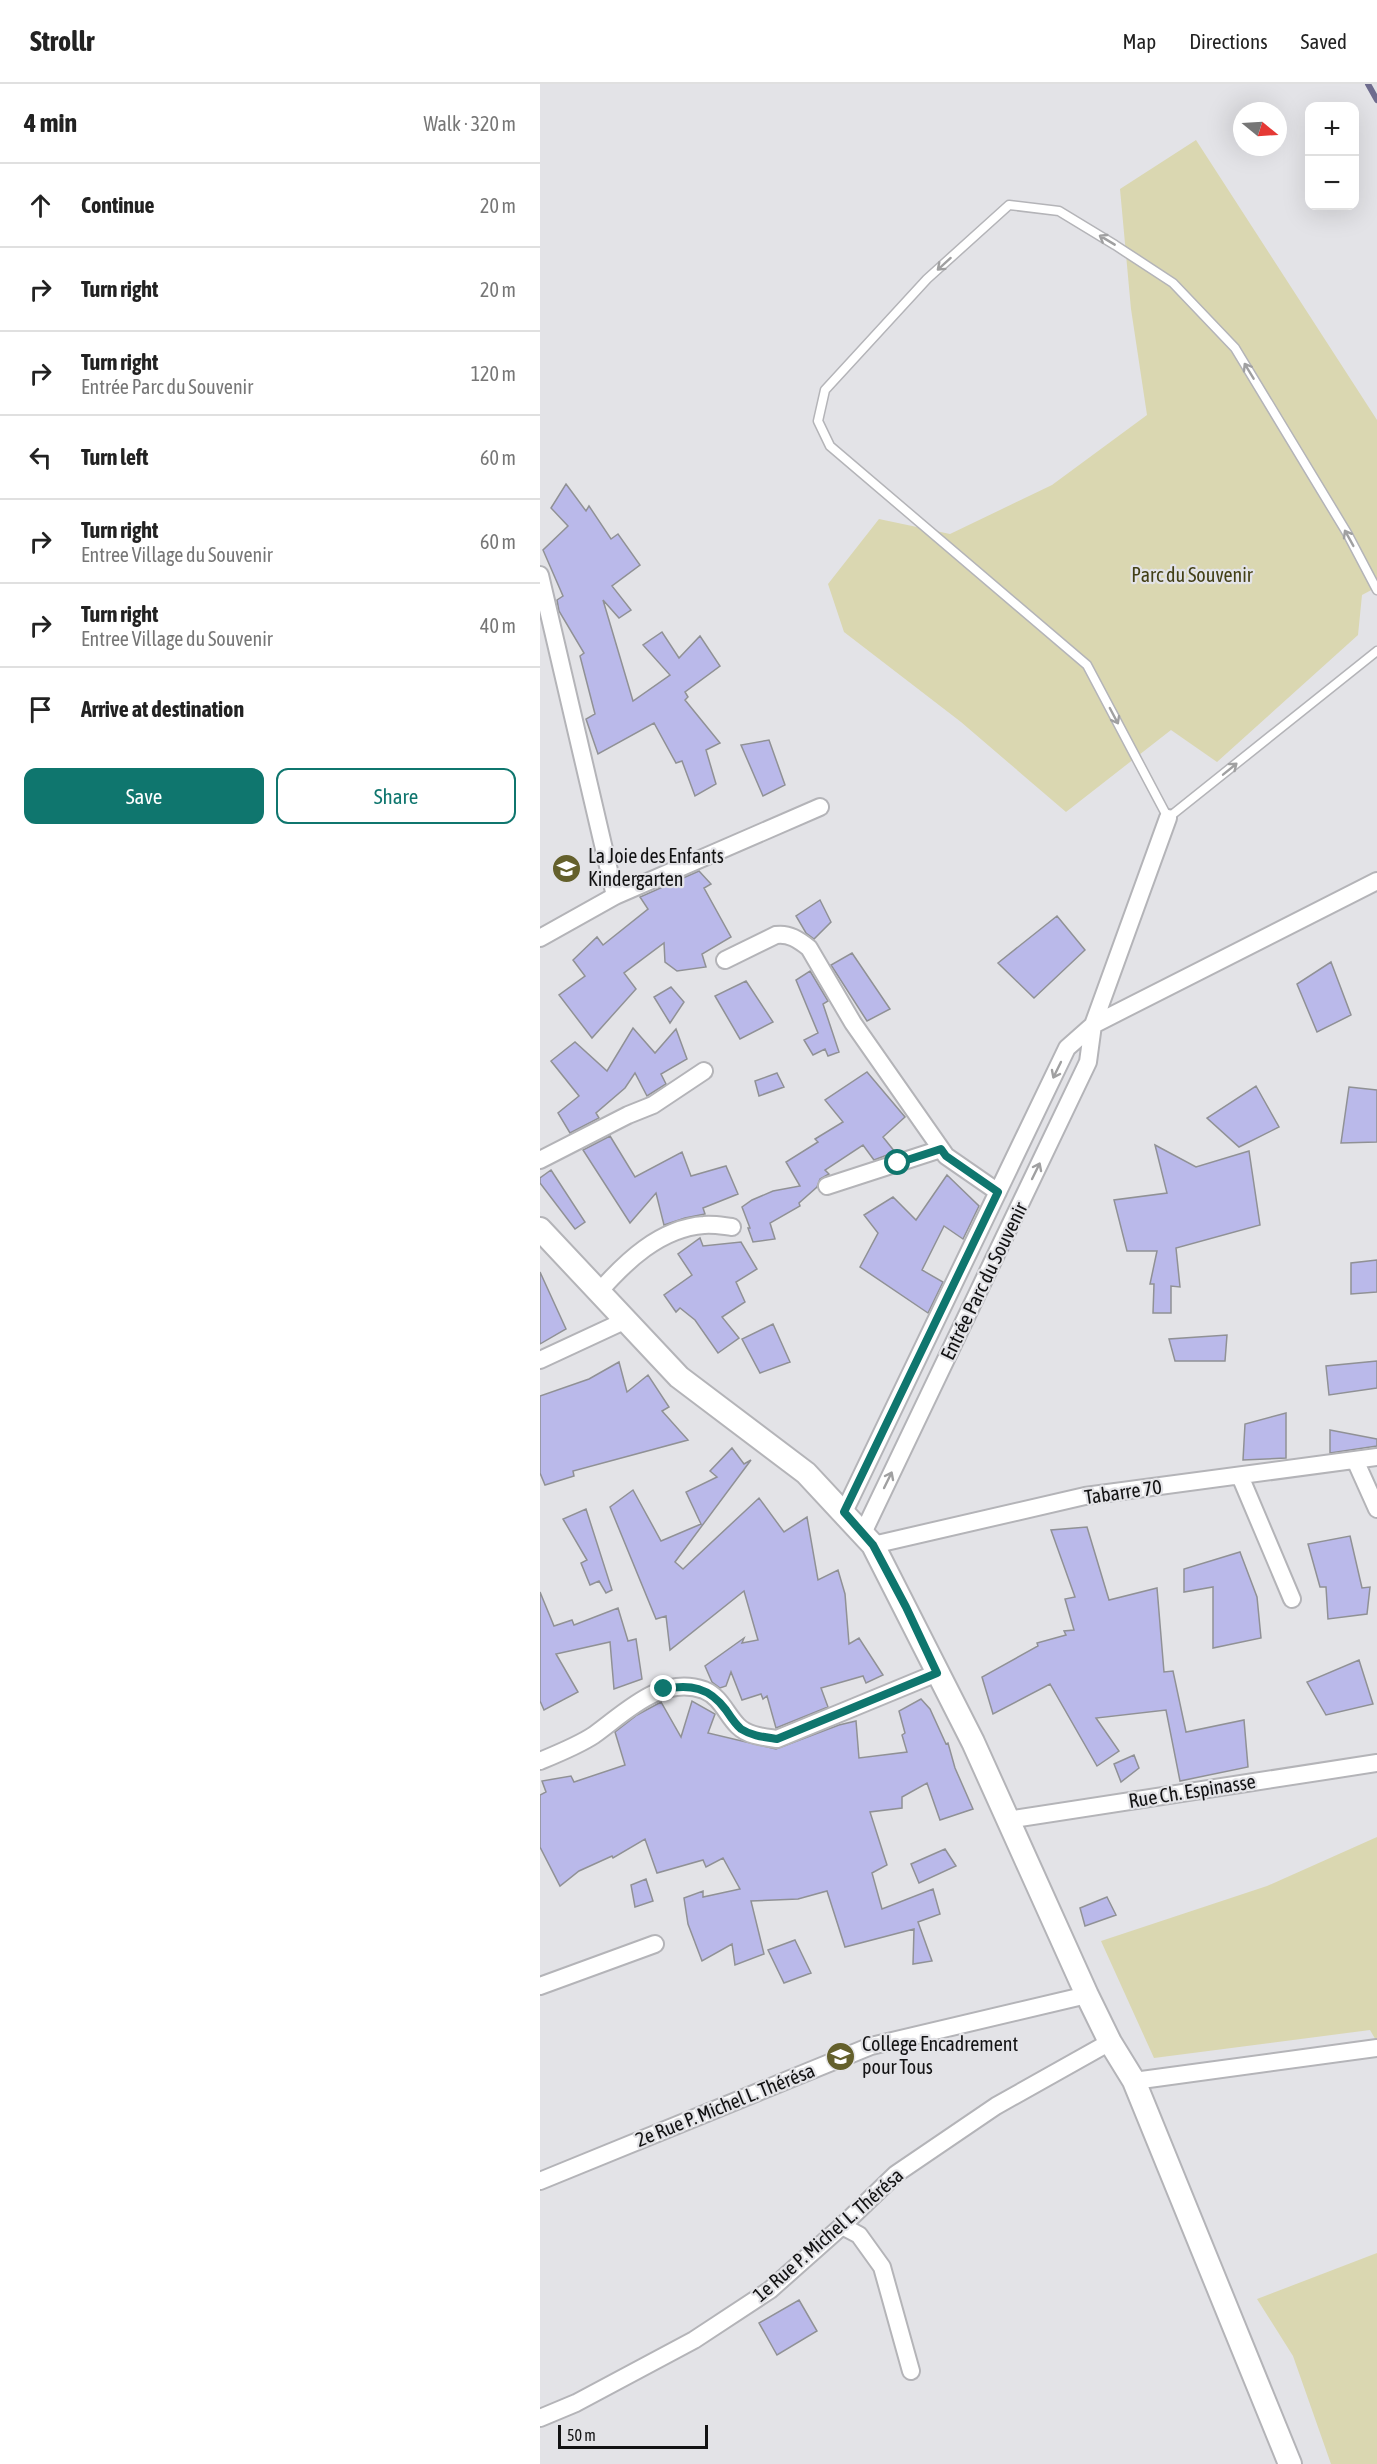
<!DOCTYPE html>
<html lang="en">
<head>
<meta charset="utf-8">
<style>
	body { margin:0; font-family:"Asap Condensed",sans-serif; background:#f6f6f6; color:#222 }
	.controls { position:absolute; right:18px; top:18px; display:grid; overflow:hidden; border-radius:12px; box-shadow:0 6px 24px #0002 }
	.controls button { width:54px; height:54px; display:grid; place-items:center; padding:0; border:0; border-bottom:2px solid #e0e0e0; background:#fff; color:#222; font:30px sans-serif }
	.compass { position:absolute; left:693px; top:18px; width:54px; height:54px; border-radius:50%; background:#fff; box-shadow:0 6px 24px #0002; rotate:108deg }
	.scale { position:absolute; left:18px; bottom:15px; width:150px; box-sizing:border-box; padding-left:6px; border:3px solid #121213; border-top:0; font-size:16px; line-height:21px; white-space:nowrap; color:#121213; -webkit-text-stroke:4px #e3e3e7; paint-order:stroke }
	.stop { position:absolute; width:18px; height:18px; margin:-14px; border:4px solid #0f766e; border-radius:50%; background:#fff }
	.stop.end { background:#0f766e; border-color:#fff; box-shadow:0 2px 6px #0008 }
	.list { margin:0; padding:0; list-style:none }
	h2 { display:flex; justify-content:space-between; align-items:center; height:78px; margin:0; padding:0 24px; font-size:26px }
	h2 small { font-size:20px; font-weight:400; color:#767676 }
	.list li { display:grid; grid-template-columns:39px 1fr auto; gap:18px; align-items:center; box-sizing:border-box; height:84px; padding:0 24px; border-top:2px solid #e0e0e0 }
	.list b { display:block; font-size:22px; white-space:nowrap }
	.list p { margin:0; font-size:20px; white-space:nowrap; color:#767676 }
	.list em { font-size:20px; font-style:normal; color:#767676 }
	.actions { display:flex; gap:12px; padding:18px 24px }
	.actions a { flex:1; padding:14px 0; border:2px solid #0f766e; border-radius:12px; text-align:center; font-size:21px; color:#0f766e }
	.actions .main { background:#0f766e; color:#fff }
	.icon { flex:none; width:33px; height:33px; fill:none; stroke:currentColor; stroke-width:2; stroke-linecap:round; stroke-linejoin:round }
	.map { position:relative; flex:none; width:837px; height:2380px; overflow:hidden }
	header { display:flex; align-items:center; gap:36px; box-sizing:border-box; height:84px; padding:0 30px; background:#fff; border-bottom:2px solid #e0e0e0 }
	header strong { font-size:28px }
	nav { display:flex; gap:33px; margin-inline-start:auto; font-size:21px }
	main { display:flex }
	aside { flex:1; background:#fff }
	.map>svg:first-child { display:block }
	.green { fill:#dad7b1 }
	.lines { fill:none; stroke-linecap:round; stroke-linejoin:round }
	.stream { stroke:#6e6c8e; stroke-width:6 }
	.building { fill:#bab9ea; stroke:#909195; stroke-width:1.5 }
	.service-casing { stroke:#b4b4b8; stroke-width:11 }
	.minor-casing { stroke:#b4b4b8; stroke-width:20 }
	.secondary-casing { stroke:#b4b4b8; stroke-width:26 }
	.service { stroke:#fff; stroke-width:8 }
	.minor { stroke:#fff; stroke-width:16 }
	.secondary { stroke:#fff; stroke-width:22 }
	.oneway { stroke:#a0a0a1 }
	.route { stroke:#0f766e; stroke-width:8 }
	.labels { text-anchor:middle; stroke-width:4.5; stroke-linejoin:round; paint-order:stroke }
	.park-label { font-size:20px; fill:#423f15; stroke:#e3e3e7 }
	.poi-label { font-size:20px; fill:#121213; stroke:#e3e3e7; text-anchor:start }
	.street-label { font-size:20px; fill:#121213; stroke:#e3e3e7 }
</style>
</head>
<body>
<header>
<strong>Strollr</strong>
<nav><a>Map</a><a>Directions</a><a>Saved</a></nav>
</header>
<main>
<aside>
<h2>4 min<small>Walk · 320 m</small></h2>
<ul class="list">
<li><svg class="icon" aria-label="ahead" viewBox="0 0 24 24"><path d="M12 20V5M6 11l6-6 6 6"/></svg><div><b>Continue</b></div><em>20 m</em></li>
<li><svg class="icon" aria-label="right" viewBox="0 0 24 24"><path d="M7 20v-9h11M14 6l5 5-5 5"/></svg><div><b>Turn right</b></div><em>20 m</em></li>
<li><svg class="icon" aria-label="right" viewBox="0 0 24 24"><path d="M7 20v-9h11M14 6l5 5-5 5"/></svg><div><b>Turn right</b><p>Entrée Parc du Souvenir</p></div><em>120 m</em></li>
<li><svg class="icon" aria-label="left" viewBox="0 0 24 24"><path d="M17 20v-9H6M10 6l-5 5 5 5"/></svg><div><b>Turn left</b></div><em>60 m</em></li>
<li><svg class="icon" aria-label="right" viewBox="0 0 24 24"><path d="M7 20v-9h11M14 6l5 5-5 5"/></svg><div><b>Turn right</b><p>Entree Village du Souvenir</p></div><em>60 m</em></li>
<li><svg class="icon" aria-label="right" viewBox="0 0 24 24"><path d="M7 20v-9h11M14 6l5 5-5 5"/></svg><div><b>Turn right</b><p>Entree Village du Souvenir</p></div><em>40 m</em></li>
<li><svg class="icon" aria-label="arrive" viewBox="0 0 24 24"><path d="M6 21V4h12l-3 4 3 4H6"/></svg><div><b>Arrive at destination</b></div></li>
</ul>
<div class="actions"><a class="main">Save</a><a>Share</a></div>
</aside>
<div class="map">
<svg width="837" height="2380" viewBox="0 0 837 2380">
	<rect width="100%" height="100%" fill="#e3e3e7"/>
	<!-- green -->
	<path class="green" d="M 656,56 L 837,336 L 837,503 L 822,511 L 818,551 L 677,678 L 631,646 L 526,728 L 421,638 L 304,548 L 288,500 L 339,435 L 410,450 L 512,401 L 607,331 L 591,225 L 580,105 Z
		M 837,1753 L 837,1958 L 830,1946 L 614,1974 L 561,1857 L 727,1802 Z
		M 837,2169 L 837,2380 L 791,2380 L 753,2272 L 717,2215 Z"/>
	<g class="lines">
		<!-- stream -->
		<path class="stream" d="M 828,0 L 837,16"/>
	</g>
	<!-- building -->
	<path class="building" d="M 26,400 L 46,427 L 49,422 L 71,455 L 78,450 L 100,481 L 72,502 L 91,526 L 79,534 L 63,516 L 93,617 L 130,591 L 103,561 L 122,548 L 139,574 L 160,552 L 180,582 L 145,608 L 148,613 L 145,616 L 180,659 L 166,666 L 176,700 L 155,712 L 142,677 L 136,679 L 114,639 L 58,670 L 46,635 L 55,630 L 40,572 L 44,569 L 19,527 L 17,516 L 23,512 L 3,466 L 28,442 L 11,424 Z
		M 229,656 L 245,701 L 223,712 L 201,661 Z
		M 159,787 L 171,800 L 164,804 L 191,853 L 162,870 L 166,883 L 137,887 L 125,878 L 124,859 L 84,889 L 96,905 L 52,954 L 19,911 L 45,892 L 33,876 L 57,853 L 63,861 L 108,825 L 100,813 Z
		M 280,816 L 291,838 L 274,855 L 266,849 L 256,832 Z
		M 517,832 L 545,866 L 494,914 L 458,879 Z
		M 312,869 L 350,925 L 327,937 L 291,881 Z
		M 791,878 L 811,931 L 777,948 L 757,900 Z
		M 270,887 L 288,917 L 283,920 L 299,968 L 288,972 L 285,965 L 273,971 L 264,956 L 278,949 L 256,896 Z
		M 206,897 L 233,938 L 200,955 L 175,912 Z
		M 131,903 L 144,918 L 130,939 L 114,913 Z
		M 93,944 L 115,969 L 136,945 L 147,975 L 121,990 L 126,1000 L 107,1012 L 95,989 L 85,1004 L 56,1029 L 59,1034 L 30,1049 L 18,1029 L 39,1012 L 11,977 L 35,958 L 67,987 Z
		M 327,988 L 365,1033 L 343,1053 L 355,1068 L 334,1076 L 323,1061 L 285,1086 L 289,1090 L 280,1095 L 277,1103 L 259,1119 L 260,1122 L 230,1139 L 235,1155 L 213,1158 L 208,1144 L 210,1144 L 202,1123 L 212,1116 L 233,1107 L 260,1102 L 246,1078 L 278,1058 L 275,1055 L 303,1038 L 285,1016 Z
		M 237,989 L 244,1003 L 219,1012 L 215,997 Z
		M 716,1002 L 739,1043 L 699,1063 L 667,1034 Z
		M 809,1003 L 837,1006 L 837,1058 L 801,1059 Z
		M 70,1052 L 95,1093 L 142,1068 L 151,1092 L 186,1082 L 198,1110 L 163,1124 L 165,1130 L 145,1134 L 124,1141 L 116,1109 L 90,1139 L 43,1066 Z
		M 615,1061 L 656,1083 L 709,1067 L 720,1141 L 636,1164 L 640,1203 L 631,1202 L 631,1229 L 613,1229 L 614,1200 L 610,1200 L 617,1167 L 587,1167 L 574,1116 L 627,1109 Z
		M 11,1086 L 45,1138 L 35,1145 L 0,1099 L 0,1094 Z
		M 407,1091 L 439,1122 L 423,1155 L 404,1142 L 382,1186 L 403,1198 L 388,1229 L 320,1183 L 338,1149 L 324,1131 L 353,1113 L 376,1136 Z
		M 160,1154 L 163,1162 L 201,1158 L 217,1185 L 196,1198 L 205,1218 L 182,1233 L 199,1254 L 178,1269 L 155,1236 L 140,1224 L 136,1228 L 124,1211 L 152,1191 L 138,1170 Z
		M 837,1176 L 837,1208 L 811,1210 L 811,1179 Z
		M 0,1188 L 26,1245 L 0,1260 Z
		M 233,1240 L 250,1278 L 220,1289 L 202,1255 Z
		M 687,1251 L 685,1277 L 635,1277 L 629,1255 Z
		M 837,1277 L 837,1304 L 789,1311 L 786,1282 Z
		M 79,1278 L 87,1308 L 108,1291 L 129,1323 L 122,1327 L 148,1356 L 33,1387 L 34,1392 L 5,1401 L 0,1389 L 0,1312 L 49,1295 Z
		M 746,1329 L 746,1374 L 703,1376 L 705,1340 Z
		M 790,1346 L 837,1355 L 837,1362 L 790,1369 Z
		M 192,1364 L 204,1380 L 211,1376 L 135,1478 L 143,1485 L 219,1414 L 244,1448 L 267,1433 L 278,1496 L 298,1486 L 305,1510 L 309,1560 L 319,1554 L 343,1591 L 326,1599 L 323,1592 L 281,1604 L 288,1623 L 236,1644 L 227,1612 L 223,1615 L 221,1610 L 202,1616 L 191,1588 L 186,1602 L 180,1604 L 172,1598 L 165,1582 L 204,1554 L 202,1559 L 218,1556 L 204,1507 L 130,1566 L 126,1532 L 116,1535 L 70,1423 L 93,1406 L 121,1457 L 161,1440 L 146,1408 L 177,1393 L 170,1387 Z
		M 46,1425 L 72,1506 L 66,1509 L 59,1497 L 50,1501 L 41,1479 L 47,1476 L 23,1435 Z
		M 547,1443 L 569,1516 L 617,1504 L 624,1588 L 633,1587 L 646,1648 L 704,1636 L 708,1683 L 640,1697 L 626,1626 L 556,1634 L 579,1667 L 557,1682 L 510,1600 L 453,1630 L 442,1593 L 498,1562 L 497,1559 L 526,1551 L 524,1547 L 534,1546 L 525,1515 L 535,1513 L 511,1446 Z
		M 810,1452 L 822,1504 L 830,1503 L 827,1530 L 788,1535 L 786,1503 L 780,1503 L 768,1460 Z
		M 700,1468 L 717,1513 L 721,1554 L 673,1564 L 673,1503 L 644,1508 L 644,1485 Z
		M 0,1508 L 14,1542 L 32,1536 L 34,1541 L 78,1524 L 88,1557 L 96,1555 L 102,1595 L 74,1605 L 70,1558 L 16,1570 L 38,1608 L 4,1626 L 0,1617 Z
		M 819,1576 L 833,1620 L 786,1631 L 767,1598 Z
		M 381,1615 L 390,1625 L 406,1660 L 408,1659 L 415,1684 L 433,1725 L 400,1736 L 387,1699 L 362,1713 L 362,1724 L 330,1728 L 347,1781 L 332,1789 L 342,1825 L 393,1805 L 400,1830 L 378,1838 L 392,1877 L 373,1880 L 374,1845 L 305,1863 L 287,1807 L 258,1815 L 211,1817 L 224,1870 L 195,1881 L 192,1860 L 162,1877 L 148,1840 L 144,1814 L 163,1807 L 163,1813 L 200,1805 L 183,1774 L 166,1783 L 163,1776 L 117,1789 L 105,1755 L 73,1774 L 72,1772 L 39,1787 L 20,1802 L 0,1763 L 0,1711 L 6,1708 L 2,1697 L 31,1692 L 34,1698 L 85,1681 L 75,1648 L 97,1631 L 121,1618 L 141,1653 L 152,1617 L 175,1630 L 168,1649 L 236,1665 L 299,1641 L 316,1637 L 319,1674 L 367,1668 L 362,1651 L 365,1649 L 359,1627 Z
		M 594,1671 L 599,1684 L 581,1698 L 574,1680 Z
		M 405,1765 L 416,1782 L 379,1799 L 371,1780 Z
		M 106,1795 L 113,1817 L 95,1823 L 91,1801 Z
		M 567,1813 L 576,1831 L 545,1842 L 540,1824 Z
		M 255,1856 L 271,1889 L 244,1899 L 228,1866 Z
		M 259,2216 L 277,2247 L 237,2271 L 219,2239 Z"/>
	<g class="lines">
		<defs>
			<path id="service" d="M 837,506 L 807,449 L 695,264 L 633,199 L 575,161 L 519,127 L 469,121 L 387,195 L 285,306 L 278,337 L 290,362 L 547,581 L 628,734 L 837,567"/>
			<path id="minor" d="M 0,491 L 75,812
				M 0,854 L 75,812 L 280,723
				M 185,876 L 236,851 C 249,849 259,856 269,864 L 313,939 L 406,1072 L 458,1108
				M 0,1076 L 88,1031 L 113,1021 L 164,987
				M 287,1102 L 401,1065
				M 58,1209 C 85,1178 120,1144 164,1141 C 173,1140 183,1142 192,1143
				M 0,1276 L 84,1237
				M 815,1376 L 837,1425
				M 700,1392 L 752,1515
				M 304,1428 L 527,964 L 553,941 L 837,797
				M 323,1449 L 548,978 L 553,941 L 628,734
				M 333,1461 L 545,1412 L 837,1373
				M 0,1677 C 17,1670 39,1661 54,1651 C 86,1628 121,1591 164,1606 C 181,1613 186,1630 198,1642 C 208,1652 224,1653 237,1655 L 397,1589
				M 467,1736 L 837,1679
				M 0,1902 L 115,1860
				M 594,1997 L 837,1964
				M 0,2097 L 331,1962 L 547,1911
				M 302,2142 L 319,2151 L 342,2183 L 371,2287
				M 0,2334 L 36,2319 L 154,2256 L 230,2206 L 302,2142 L 356,2090 L 456,2022 L 570,1958"/>
			<path id="secondary" d="M 0,1145 L 139,1293 L 266,1389 L 333,1461 L 433,1658 L 547,1911 L 570,1958 L 594,1997 L 750,2380"/>
		</defs>
		<!-- service casing -->
		<use href="#service" class="service-casing"/>
		<!-- minor casing -->
		<use href="#minor" class="minor-casing"/>
		<!-- secondary casing -->
		<use href="#secondary" class="secondary-casing"/>
		<!-- service -->
		<use href="#service" class="service"/>
		<!-- minor -->
		<use href="#minor" class="minor"/>
		<!-- secondary -->
		<use href="#secondary" class="secondary"/>
	</g>
	<!-- one-way arrows -->
	<defs><path id="oneway-shaft" d="M-6 0H5M1.5-3L5.5 0L1.5 3" fill="none" stroke-width="1.6" stroke-linecap="round" stroke-linejoin="round" transform="scale(1.5)"/></defs>
	<g class="oneway">
		<use href="#oneway-shaft" transform="translate(567 156) rotate(-149)"/>
		<use href="#oneway-shaft" transform="translate(404 180) rotate(138)"/>
		<use href="#oneway-shaft" transform="translate(709 287) rotate(-121)"/>
		<use href="#oneway-shaft" transform="translate(809 454) rotate(-119)"/>
		<use href="#oneway-shaft" transform="translate(574 632) rotate(62)"/>
		<use href="#oneway-shaft" transform="translate(690 685) rotate(-39)"/>
		<use href="#oneway-shaft" transform="translate(517 986) rotate(116)"/>
		<use href="#oneway-shaft" transform="translate(496 1087) rotate(-64)"/>
		<use href="#oneway-shaft" transform="translate(348 1396) rotate(-64)"/>
	</g>
	<g class="lines">
		<!-- route -->
		<path class="route" d="M 124,1605 C 150,1600 169,1603 186,1626 C 190,1632 195,1640 201,1645 C 212,1652 224,1653 237,1655 L 397,1589 L 366,1523 L 333,1461 L 304,1428 L 458,1108 L 406,1072 L 401,1065 L 358,1079"/>
	</g>
	<!-- icons -->
	<defs>
		<symbol id="school-disc" viewBox="-11 -11 22 22"><circle r="9.5" fill="#64602c" stroke="#e3e3e7"/><path d="M0-5L7-2L0 1L-7-2ZM-4 1L0 2.5L4 1V4Q0 6-4 4Z" fill="#fff"/></symbol>
	</defs>
	<g fill-rule="evenodd">
		<use href="#school-disc" x="10" y="768" width="33" height="33"/>
		<use href="#school-disc" x="284" y="1956" width="33" height="33"/>
	</g>
	<g class="labels">
		<!-- park labels -->
		<g class="park-label">
			<text x="652" y="498">Parc du Souvenir</text>
		</g>
		<!-- poi labels -->
		<g class="poi-label">
			<text x="48" y="779">La Joie des Enfants<tspan x="48" dy="23">Kindergarten</tspan></text>
			<text x="322" y="1967">College Encadrement<tspan x="322" dy="23">pour Tous</tspan></text>
		</g>
		<!-- street labels -->
		<g class="street-label">
			<text transform="translate(444 1197) rotate(-64)" y="7">Entrée Parc du Souvenir</text>
			<text transform="translate(583 1408) rotate(-8)" y="7">Tabarre 70</text>
			<text transform="translate(652 1707) rotate(-9)" y="7">Rue Ch. Espinasse</text>
			<text transform="translate(185 2021) rotate(-22)" y="7">2e Rue P. Michel L. Thérésa</text>
			<text transform="translate(288 2151) rotate(-41)" y="7">1e Rue P. Michel L. Thérésa</text>
		</g>
	</g>
</svg>
<div class="controls">
<button>+</button>
<button>−</button>
</div>
<svg class="compass" viewBox="-18 -18 36 36"><path d="M0-13l5 13h-10z" fill="#e53935"/><path d="M0 13l5-13h-10z" fill="#767676"/></svg>
<div class="scale">50 m</div>
<div class="stop" style="left:358px;top:1079px"></div>
<div class="stop end" style="left:124px;top:1605px"></div>
</div>
</main>
</body>
</html>
